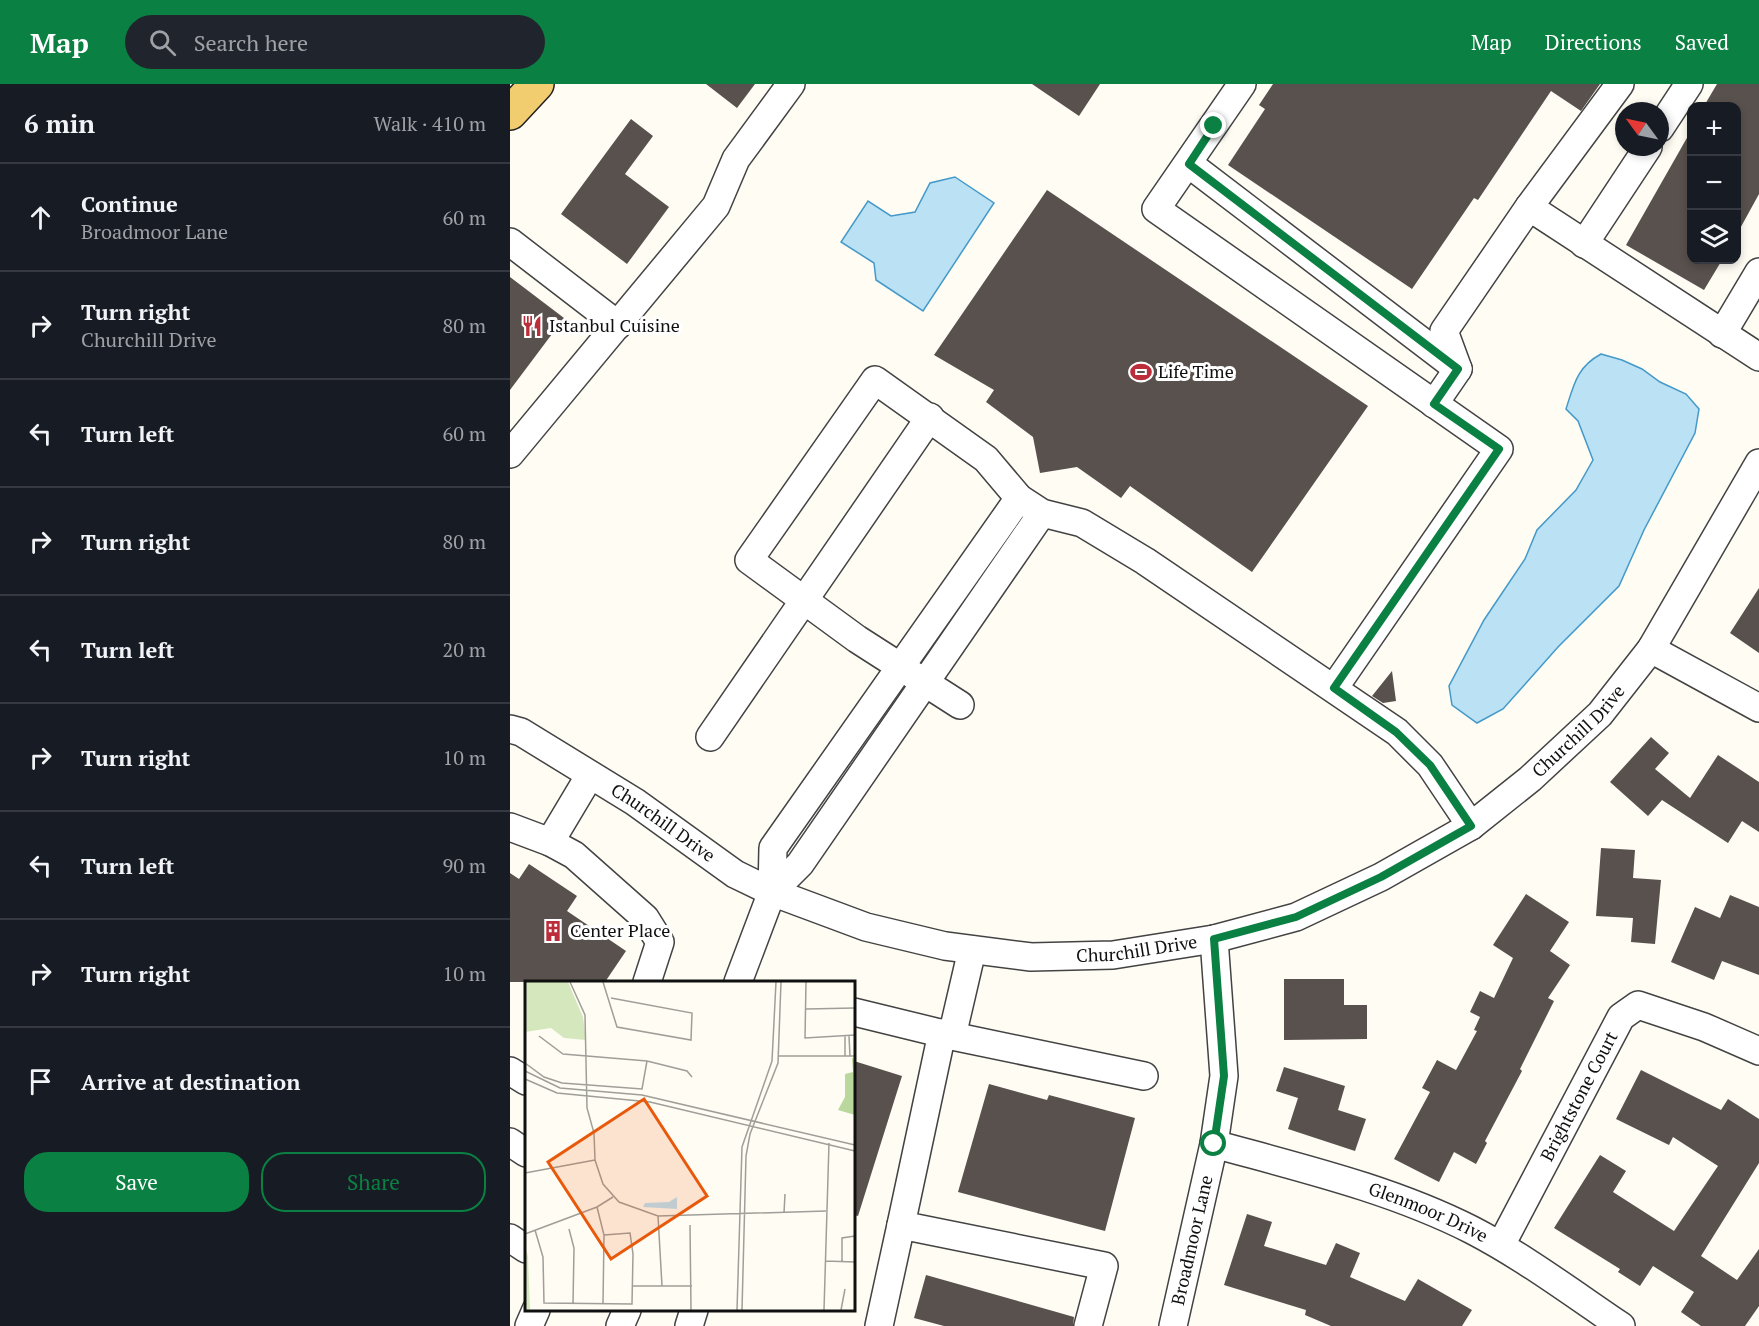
<!DOCTYPE html>
<html lang="en">
<head>
<meta charset="utf-8">
<style>
	body { margin:0; font-family:"PT Serif",serif; background:#20242c; color:#f1f3f6 }
	.controls { position:absolute; right:18px; top:18px; display:grid; overflow:hidden; border-radius:12px; box-shadow:0 3px 9px #0003 }
	.controls button { width:54px; height:54px; display:grid; place-items:center; padding:0; border:0; border-bottom:2px solid #363941; background:#171b24; color:#f1f3f6; font:30px sans-serif }
	.compass { position:absolute; left:1105px; top:18px; width:54px; height:54px; border-radius:50%; background:#171b24; box-shadow:0 3px 9px #0003; rotate:303deg }
	.stop { position:absolute; width:18px; height:18px; margin:-14px; border:4px solid #0b8043; border-radius:50%; background:#fff }
	.stop.end { background:#0b8043; border-color:#fff; box-shadow:0 2px 6px #0008 }
	.list { margin:0; padding:0; list-style:none }
	h2 { display:flex; justify-content:space-between; align-items:center; height:78px; margin:0; padding:0 24px; font-size:26px }
	h2 small { font-size:20px; font-weight:400; color:#9ea1a6 }
	.list li { display:grid; grid-template-columns:39px 1fr auto; gap:18px; align-items:center; box-sizing:border-box; height:108px; padding:0 24px; border-top:2px solid #363941 }
	.list b { display:block; font-size:22px; white-space:nowrap }
	.list p { margin:0; font-size:20px; white-space:nowrap; color:#9ea1a6 }
	.list em { font-size:20px; font-style:normal; color:#9ea1a6 }
	.actions { display:flex; gap:12px; padding:18px 24px }
	.actions a { flex:1; padding:14px 0; border:2px solid #0b8043; border-radius:24px; text-align:center; font-size:21px; color:#0b8043 }
	.actions .main { background:#0b8043; color:#fff }
	.icon { flex:none; width:33px; height:33px; fill:none; stroke:currentColor; stroke-width:2; stroke-linecap:round; stroke-linejoin:round }
	.map { position:relative; flex:none; width:1249px; height:1242px; overflow:hidden }
	header { display:flex; align-items:center; gap:36px; box-sizing:border-box; height:84px; padding:0 30px; background:#0b8043; color:#fff }
	header strong { font-size:28px }
	nav { display:flex; gap:33px; margin-inline-start:auto; font-size:21px }
	.search { width:420px; height:54px; background:#20242c; display:flex; align-items:center; gap:15px; box-sizing:border-box; padding:0 21px; border-radius:33px; color:#9ea1a6; font-size:22px }
	main { display:flex }
	aside { flex:1; background:#171b24 }
	.map>svg:first-child { display:block }
	.water { fill:#bae1f4; stroke:#4499c8; stroke-width:1.5 }
	.building { fill:#58514d }
	.lines { fill:none; stroke-linecap:round; stroke-linejoin:round }
	.minor-casing { stroke:#434343; stroke-width:30 }
	.major-casing { stroke:#212121; stroke-width:36 }
	.minor { stroke:#fff; stroke-width:27 }
	.major { stroke:#f2cd70; stroke-width:33 }
	.route { stroke:#0b8043; stroke-width:8 }
	.labels { text-anchor:middle; stroke-width:6; stroke-linejoin:round; paint-order:stroke }
	.poi-label { font-size:18px; fill:#101010; stroke:#fff; text-anchor:start }
	.street-label { font-size:18px; fill:#101010; stroke:#fff }
	.inset-road { fill:none; stroke:#9f9e98; stroke-width:1.5 }
	.view { fill:#e8590c; fill-opacity:0.15; stroke:#e8590c; stroke-width:3 }
	.inset-edge { fill:none; stroke:#101010; stroke-width:3 }
</style>
</head>
<body>
<header>
<strong>Map</strong>
<div class="search"><svg class="icon" aria-label="search" viewBox="0 0 24 24"><circle cx="10" cy="10" r="6"/><path d="M15 15l6 6"/></svg>Search here</div>
<nav><a>Map</a><a>Directions</a><a>Saved</a></nav>
</header>
<main>
<aside>
<h2>6 min<small>Walk · 410 m</small></h2>
<ul class="list">
<li><svg class="icon" aria-label="ahead" viewBox="0 0 24 24"><path d="M12 20V5M6 11l6-6 6 6"/></svg><div><b>Continue</b><p>Broadmoor Lane</p></div><em>60 m</em></li>
<li><svg class="icon" aria-label="right" viewBox="0 0 24 24"><path d="M7 20v-9h11M14 6l5 5-5 5"/></svg><div><b>Turn right</b><p>Churchill Drive</p></div><em>80 m</em></li>
<li><svg class="icon" aria-label="left" viewBox="0 0 24 24"><path d="M17 20v-9H6M10 6l-5 5 5 5"/></svg><div><b>Turn left</b></div><em>60 m</em></li>
<li><svg class="icon" aria-label="right" viewBox="0 0 24 24"><path d="M7 20v-9h11M14 6l5 5-5 5"/></svg><div><b>Turn right</b></div><em>80 m</em></li>
<li><svg class="icon" aria-label="left" viewBox="0 0 24 24"><path d="M17 20v-9H6M10 6l-5 5 5 5"/></svg><div><b>Turn left</b></div><em>20 m</em></li>
<li><svg class="icon" aria-label="right" viewBox="0 0 24 24"><path d="M7 20v-9h11M14 6l5 5-5 5"/></svg><div><b>Turn right</b></div><em>10 m</em></li>
<li><svg class="icon" aria-label="left" viewBox="0 0 24 24"><path d="M17 20v-9H6M10 6l-5 5 5 5"/></svg><div><b>Turn left</b></div><em>90 m</em></li>
<li><svg class="icon" aria-label="right" viewBox="0 0 24 24"><path d="M7 20v-9h11M14 6l5 5-5 5"/></svg><div><b>Turn right</b></div><em>10 m</em></li>
<li><svg class="icon" aria-label="arrive" viewBox="0 0 24 24"><path d="M6 21V4h12l-3 4 3 4H6"/></svg><div><b>Arrive at destination</b></div></li>
</ul>
<div class="actions"><a class="main">Save</a><a>Share</a></div>
</aside>
<div class="map">
<svg width="1249" height="1242" viewBox="0 0 1249 1242">
	<rect width="100%" height="100%" fill="#fefcf3"/>
	<!-- water -->
	<path class="water" d="M 445,93 L 484,119 L 413,227 L 366,196 L 364,179 L 331,158 L 358,117 L 381,132 L 405,128 L 420,99 Z
		M 1091,270 L 1112,276 L 1132,285 L 1150,298 L 1176,310 L 1189,325 L 1185,349 L 1134,446 L 1109,502 L 1048,563 L 993,625 L 967,639 L 942,621 L 939,602 L 974,536 L 1015,475 L 1027,446 L 1066,406 L 1083,376 L 1068,337 L 1056,325 C 1064,300 1067,283 1091,270 Z"/>
	<!-- building -->
	<path class="building" d="M 196,0 L 245,0 L 227,24 Z
		M 522,0 L 590,0 L 569,32 Z
		M 763,0 L 1090,0 L 1071,27 L 1041,7 L 968,116 L 964,114 L 902,205 L 718,81 L 755,25 L 749,21 Z
		M 1207,0 L 1249,0 L 1249,110 L 1227,150 L 1227,22 L 1194,22 Z
		M 121,35 L 143,52 L 115,90 L 159,123 L 117,180 L 51,130 Z
		M 1182,45 L 1182,176 L 1212,176 L 1194,206 L 1116,161 Z
		M 537,106 L 858,322 L 742,488 L 620,402 L 611,414 L 567,383 L 530,389 L 523,353 L 476,318 L 484,306 L 424,271 Z
		M 0,193 L 54,234 L 0,306 Z
		M 1249,504 L 1249,569 L 1220,549 Z
		M 882,587 L 886,617 L 873,619 L 862,612 Z
		M 1141,653 L 1159,669 L 1145,685 L 1180,714 L 1208,671 L 1249,698 L 1249,748 L 1232,737 L 1218,759 L 1152,716 L 1138,732 L 1100,698 Z
		M 1091,764 L 1125,766 L 1123,794 L 1151,796 L 1145,860 L 1121,858 L 1123,834 L 1086,832 Z
		M 19,780 L 67,812 L 57,827 L 116,867 L 95,898 L 0,898 L 0,789 L 9,795 Z
		M 1016,810 L 1059,838 L 1040,867 L 1060,881 L 1038,914 L 1044,917 L 1010,985 L 1012,987 L 975,1057 L 977,1059 L 966,1080 L 944,1068 L 929,1098 L 884,1075 L 920,1008 L 912,1004 L 927,976 L 946,986 L 967,947 L 964,946 L 970,933 L 960,928 L 970,907 L 984,914 L 1003,874 L 983,861 Z
		M 1220,811 L 1249,823 L 1249,891 L 1212,877 L 1204,896 L 1161,878 L 1185,823 L 1210,834 Z
		M 774,895 L 834,895 L 834,921 L 857,921 L 857,955 L 774,956 Z
		M 344,977 L 392,992 L 348,1132 L 344,1131 Z
		M 774,983 L 835,1002 L 828,1026 L 856,1035 L 845,1067 L 778,1045 L 788,1014 L 766,1007 Z
		M 1131,986 L 1211,1026 L 1218,1015 L 1249,1035 L 1249,1079 L 1191,1172 L 1227,1196 L 1249,1165 L 1249,1222 L 1235,1242 L 1191,1242 L 1171,1228 L 1184,1208 L 1143,1182 L 1130,1202 L 1108,1188 L 1110,1185 L 1044,1144 L 1090,1071 L 1116,1087 L 1103,1108 L 1164,1147 L 1208,1082 L 1163,1053 L 1159,1061 L 1106,1035 Z
		M 479,1000 L 537,1016 L 539,1011 L 625,1034 L 595,1147 L 448,1108 Z
		M 737,1130 L 762,1138 L 754,1162 L 816,1181 L 826,1159 L 850,1169 L 840,1193 L 895,1217 L 908,1195 L 962,1226 L 952,1242 L 821,1242 L 795,1231 L 796,1226 L 714,1201 Z
		M 416,1191 L 564,1233 L 563,1242 L 434,1242 L 404,1234 Z"/>
	<g class="lines">
		<defs>
			<g id="minor">
				<path d="M 732,0 L 646,125 L 989,365 L 824,604"/>
				<path d="M 1110,0 L 1019,123 L 1249,273"/>
				<path d="M 1150,44 L 1179,0"/>
				<path d="M 679,80 L 948,285"/>
				<path d="M 0,158 L 108,241"/>
				<path d="M 1074,160 L 1138,63"/>
				<path d="M 1212,250 L 1249,188"/>
				<path d="M 924,320 L 948,285 L 934,247 L 1019,123"/>
				<path d="M 0,370 L 206,122 L 226,75 L 281,0"/>
				<path d="M 1141,565 L 1249,624"/>
				<path d="M 450,621 L 347,555 L 239,476 L 365,296 L 476,375 L 509,414 L 532,429 L 572,439 L 635,477 L 887,648 L 920,681 L 961,742"/>
				<path id="s1" d="M 0,645 L 11,648 L 125,718 L 225,790 L 262,808 L 356,843 L 435,862 L 521,873 L 603,871 L 704,855 L 786,833 L 871,793 L 961,742 L 1020,695 L 1090,630 L 1141,565 L 1249,379"/>
				<path d="M 200,653 L 420,333"/>
				<path d="M 0,743 L 40,758 L 64,771 L 135,834 L 150,858 L 137,898"/>
				<path d="M 40,758 L 80,691"/>
				<path d="M 262,808 L 290,780 L 532,429"/>
				<path d="M 228,898 L 262,808 L 263,764 L 509,414"/>
				<path d="M 344,928 L 442,952 L 462,866"/>
				<path d="M 432,949 L 391,1141 L 594,1182 L 578,1242"/>
				<path d="M 442,952 L 634,992"/>
				<path d="M 0,987 L 16,997"/>
				<path d="M 0,1058 L 16,1069"/>
				<path id="s2" d="M 704,1060 C 791,1084 881,1105 962,1146 C 1014,1173 1062,1209 1111,1242"/>
				<path d="M 0,1154 L 16,1165"/>
				<path id="s3" d="M 991,1161 L 1111,933 L 1128,921 L 1194,943 L 1249,967"/>
				<path d="M 19,1242 L 26,1226"/>
				<path d="M 110,1242 L 117,1226"/>
				<path d="M 179,1242 L 184,1226"/>
				<path d="M 369,1242 L 391,1141"/>
				<path id="s4" d="M 663,1242 L 704,1060 L 714,992 L 704,855"/>
			</g>
			<path id="major" d="M 0,29 L 27,0"/>
		</defs>
		<!-- minor casing -->
		<use href="#minor" class="minor-casing"/>
		<!-- major casing -->
		<use href="#major" class="major-casing"/>
		<!-- minor -->
		<use href="#minor" class="minor"/>
		<!-- major -->
		<use href="#major" class="major"/>
	</g>
	<g class="lines">
		<!-- route -->
		<path class="route" d="M 704,1060 L 714,992 L 704,855 L 786,833 L 871,793 L 961,742 L 920,681 L 886,648 L 824,604 L 989,365 L 924,320 L 948,285 L 679,80 L 704,42"/>
	</g>
	<!-- icons -->
	<defs>
		<symbol id="restaurant-bare" viewBox="-9 -9 18 18"><path d="M-5-6h1v4h1v-4h1v4h1v-4h1v5L-1.5 .5V6h-2V.5L-5-1ZM5-6V6H3V1.5H1.5Q1.5-4 5-6Z" fill="#bb2d3a" stroke="#fff" stroke-width="2.5" paint-order="stroke"/></symbol>
		<symbol id="stadium-bare" viewBox="-9 -9 18 18"><path d="M0-5a6.5 5 0 1 0 0 10a6.5 5 0 1 0 0-10ZM-3.5-1.8h7v3.6h-7Z" fill="#bb2d3a" stroke="#fff" stroke-width="2.5" paint-order="stroke"/></symbol>
		<symbol id="building-bare" viewBox="-9 -9 18 18"><path d="M-4-6H4V6H1V3H-1V6H-4ZM-2.5-4.3h1.7v1.8h-1.7ZM.8-4.3h1.7v1.8H.8ZM-2.5-1h1.7V.8h-1.7ZM.8-1h1.7V.8H.8Z" fill="#bb2d3a" stroke="#fff" stroke-width="2.5" paint-order="stroke"/></symbol>
	</defs>
	<g fill-rule="evenodd">
		<use href="#restaurant-bare" x="7" y="227" width="30" height="30"/>
		<use href="#stadium-bare" x="616" y="273" width="30" height="30"/>
		<use href="#building-bare" x="28" y="832" width="30" height="30"/>
	</g>
	<g class="labels">
		<!-- poi labels -->
		<g class="poi-label">
			<text x="39" y="248">Istanbul Cuisine</text>
			<text x="648" y="294">Life Time</text>
			<text x="60" y="853">Center Place</text>
		</g>
		<!-- street labels -->
		<g class="street-label">
			<text dy="6" stroke="none"><textPath href="#s1" startOffset="1188">Churchill Drive</textPath></text>
			<text dy="6" stroke="none"><textPath href="#s1" startOffset="180">Churchill Drive</textPath></text>
			<text dy="6" stroke="none"><textPath href="#s1" startOffset="684">Churchill Drive</textPath></text>
			<text dy="6" stroke="none"><textPath href="#s3" startOffset="168">Brightstone Court</textPath></text>
			<text dy="6" stroke="none"><textPath href="#s2" startOffset="225">Glenmoor Drive</textPath></text>
			<text dy="6" stroke="none"><textPath href="#s4" startOffset="88">Broadmoor Lane</textPath></text>
		</g>
	</g>
	<!-- overview -->
	<g transform="translate(15 897)">
		<rect width="330" height="330" fill="#fefcf3"/>
		<path d="M 0,1 L 43,1 L 58,36 L 61,59 L 39,57 L 26,47 L 0,51 ZM 0,266 L 3,275 L 5,329 L 0,329 Z" fill="#d5e8bd"/>
		<path d="M 327,77 L 330,78 L 330,134 L 313,129 L 320,116 L 320,93 L 328,91 Z" fill="#bad89d"/>
		<path d="M 152,216 L 152,228 L 118,226 L 120,222 L 144,221 Z" fill="#bae1f4"/>
		<path class="inset-road" d="M 45,1 L 60,34 L 62,127 L 69,152 L 70,179 L 78,203 L 94,221 L 133,235 L 301,230M 78,1 L 92,46 L 166,59 L 167,32 L 86,17M 281,1 L 280,57 L 330,54M 281,28 L 330,27M 14,55 L 38,73 L 122,80 L 162,90 L 167,96M 320,55 L 320,75M 324,55 L 325,75M 253,75 L 330,75M 0,82 L 19,96 L 37,102 L 117,108 L 122,80M 0,90 L 35,107 L 117,114 L 330,164M 0,98 L 32,112 L 125,121 L 330,170M 0,192 L 70,179M 72,226 L 79,254 L 78,323M 259,232 L 260,213M 133,235 L 137,305M 165,244 L 166,329M 44,248 L 49,267 L 48,323M 10,249 L 18,276 L 19,322 L 107,323 L 108,273 L 105,252 L 79,254M 0,253 L 72,226 L 88,216M 300,280 L 330,281M 317,280 L 317,257 L 330,255M 108,305 L 167,305M 212,329 L 217,166 L 247,80 L 251,1M 217,329 L 221,175 L 225,153 L 253,82 L 256,1M 299,329 L 304,162M 316,329 L 320,308"/>
		<path class="view" d="M 119,118 L 182,215 L 86,278 L 23,181 Z"/>
		<rect width="330" height="330" class="inset-edge"/>
	</g>
</svg>
<div class="controls">
<button>+</button>
<button>−</button>
<button><svg class="icon" aria-label="layers" viewBox="0 0 24 24"><path d="M12 4l9 5-9 5-9-5zM3 14l9 5 9-5"/></svg></button>
</div>
<svg class="compass" viewBox="-18 -18 36 36"><path d="M0-13l5 13h-10z" fill="#e53935"/><path d="M0 13l5-13h-10z" fill="#9ea1a6"/></svg>
<div class="stop" style="left:704px;top:1060px"></div>
<div class="stop end" style="left:704px;top:42px"></div>
</div>
</main>
</body>
</html>
